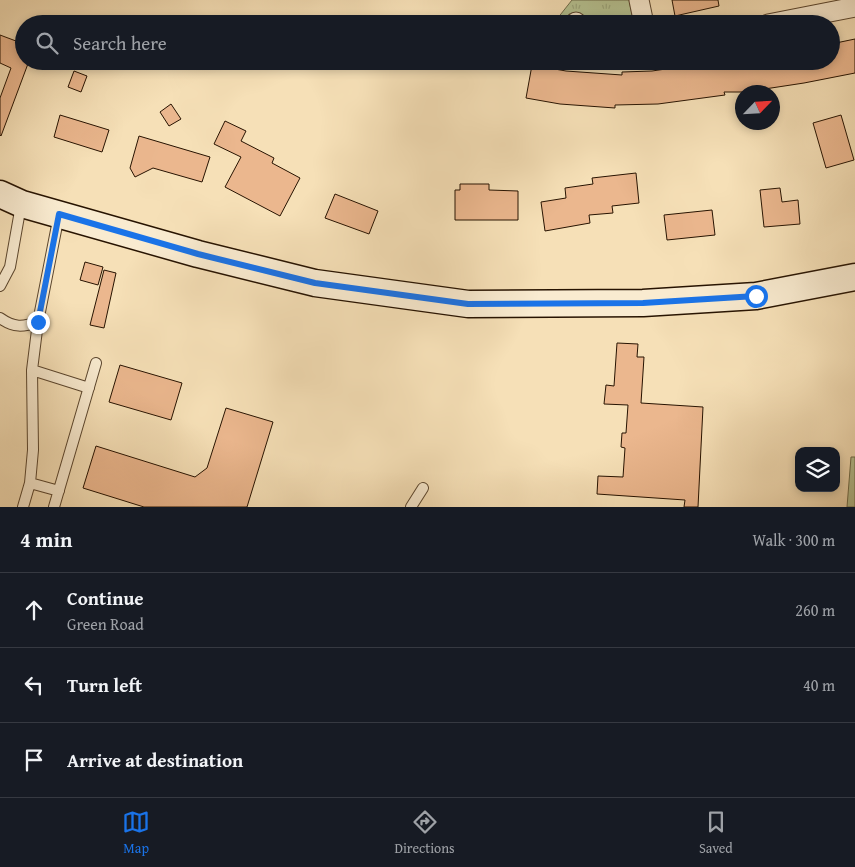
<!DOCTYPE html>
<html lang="en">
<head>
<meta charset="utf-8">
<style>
	body { margin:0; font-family:"Gentium Book Plus",serif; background:#20242c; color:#f1f3f6 }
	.controls { position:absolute; right:15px; bottom:15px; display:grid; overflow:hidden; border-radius:10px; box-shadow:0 2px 8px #0003 }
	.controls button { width:45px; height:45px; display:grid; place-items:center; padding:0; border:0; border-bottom:1px solid #363941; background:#171b24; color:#f1f3f6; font:25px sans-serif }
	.compass { position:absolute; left:735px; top:85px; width:45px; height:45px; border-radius:50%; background:#171b24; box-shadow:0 2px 8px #0003; rotate:65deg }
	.stop { position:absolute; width:15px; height:15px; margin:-11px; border:4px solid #1a73e8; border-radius:50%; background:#fff }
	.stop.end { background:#1a73e8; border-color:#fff; box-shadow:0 1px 5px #0008 }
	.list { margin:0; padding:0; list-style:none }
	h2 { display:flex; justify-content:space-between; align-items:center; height:65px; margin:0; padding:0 20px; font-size:21px }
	h2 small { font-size:16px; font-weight:400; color:#9ea1a6 }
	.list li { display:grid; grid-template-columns:32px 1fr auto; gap:15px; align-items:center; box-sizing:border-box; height:75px; padding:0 20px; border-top:1px solid #363941 }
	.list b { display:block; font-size:19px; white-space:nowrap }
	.list p { margin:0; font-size:16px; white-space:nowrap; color:#9ea1a6 }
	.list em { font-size:16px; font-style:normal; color:#9ea1a6 }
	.icon { flex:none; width:28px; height:28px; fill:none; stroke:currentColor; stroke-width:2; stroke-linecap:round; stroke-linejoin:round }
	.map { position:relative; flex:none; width:855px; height:507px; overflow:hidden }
	.search { position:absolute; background:#171b24; box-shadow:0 2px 8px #0003; left:15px; right:15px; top:15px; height:55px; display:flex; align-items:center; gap:12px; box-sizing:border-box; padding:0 18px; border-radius:28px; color:#9ea1a6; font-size:19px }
	.sheet { height:290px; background:#171b24 }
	nav { display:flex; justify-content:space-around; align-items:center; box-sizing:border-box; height:70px; border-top:1px solid #363941; background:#171b24; font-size:14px; color:#9ea1a6 }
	nav a { display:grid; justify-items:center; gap:2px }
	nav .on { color:#1a73e8 }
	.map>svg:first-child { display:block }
	.grass { fill:url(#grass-tufts); stroke:#6e6b4a }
	.pitch { fill:#b6c393; stroke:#6e6b4a }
	.building { fill:#ebb78e; stroke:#271301 }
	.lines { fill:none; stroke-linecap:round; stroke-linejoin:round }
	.lane-casing { stroke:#5b462e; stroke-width:12 }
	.street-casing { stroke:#5b462e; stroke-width:21 }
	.secondary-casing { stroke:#271301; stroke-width:29 }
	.lane { stroke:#f9ebd0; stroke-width:10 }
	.street { stroke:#f9ebd0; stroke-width:19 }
	.secondary { stroke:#f9ebd0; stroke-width:26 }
	.route { stroke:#1a73e8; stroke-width:6 }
</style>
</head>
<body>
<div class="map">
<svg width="855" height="507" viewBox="0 0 855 507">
	<defs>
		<pattern id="grass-tufts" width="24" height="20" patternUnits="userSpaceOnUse" patternTransform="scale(1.25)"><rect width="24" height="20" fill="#b6c393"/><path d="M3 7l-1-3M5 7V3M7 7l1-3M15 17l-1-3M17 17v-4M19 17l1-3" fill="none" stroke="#9ca77d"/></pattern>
	</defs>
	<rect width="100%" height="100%" fill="#f6e0b7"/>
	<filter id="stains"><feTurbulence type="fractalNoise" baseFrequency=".004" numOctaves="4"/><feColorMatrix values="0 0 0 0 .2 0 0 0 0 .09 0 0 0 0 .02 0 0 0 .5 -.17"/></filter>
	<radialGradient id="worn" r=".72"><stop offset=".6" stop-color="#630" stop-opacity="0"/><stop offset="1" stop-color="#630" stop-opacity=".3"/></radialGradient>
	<!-- grass -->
	<path class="grass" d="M 572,0 L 629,0 L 634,24 L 588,24 L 587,16 L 569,14 L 566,24 L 553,24 Z"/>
	<!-- pitch -->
	<path class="pitch" d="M 851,457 L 855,457 L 855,507 L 847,507 Z"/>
	<!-- building -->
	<path class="building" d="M 672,0 L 718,0 L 719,6 L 675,16 Z
		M 0,35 L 24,44 L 24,61 L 29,61 L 1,136 L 0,135 L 0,98 L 11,68 L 0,63 Z
		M 855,39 L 855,73 L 804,83 L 745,92 L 724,92 L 725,95 L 658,104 L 615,105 L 615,108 L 560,104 L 526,98 L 532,65 L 566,71 L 622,75 L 622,72 L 652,71 L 721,61 L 831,61 L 831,44 Z
		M 74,71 L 87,76 L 81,92 L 68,87 Z
		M 171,104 L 181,119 L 169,126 L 160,112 Z
		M 60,115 L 109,130 L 102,152 L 54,137 Z
		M 841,115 L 854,160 L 826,168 L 813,123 Z
		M 225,121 L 246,131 L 241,141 L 274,158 L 272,163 L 300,178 L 280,216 L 225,187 L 241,157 L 214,144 Z
		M 139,136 L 210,157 L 202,182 L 153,168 L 135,177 L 130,168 Z
		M 636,173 L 639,203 L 612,206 L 613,213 L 589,215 L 590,223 L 545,231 L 541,202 L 566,198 L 565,188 L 593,184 L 592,178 Z
		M 460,184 L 489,184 L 489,190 L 518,191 L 518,220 L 455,220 L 455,190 L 460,190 Z
		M 780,188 L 782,202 L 798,200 L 800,224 L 764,227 L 760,190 Z
		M 335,194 L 378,211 L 369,234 L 325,218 Z
		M 712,210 L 715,235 L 667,240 L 664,215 Z
		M 85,262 L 103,267 L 98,285 L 80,280 Z
		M 104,270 L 116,273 L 104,328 L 90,325 Z
		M 617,343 L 638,344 L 637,357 L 644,357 L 641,403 L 703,407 L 698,507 L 684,507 L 685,500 L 597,494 L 598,476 L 623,477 L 625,448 L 621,447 L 622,433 L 626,433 L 628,405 L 604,404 L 606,385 L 614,386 Z
		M 120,365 L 182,383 L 171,420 L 109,402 Z
		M 226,408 L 273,422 L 247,507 L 144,507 L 83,488 L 96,446 L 195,477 L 207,468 Z"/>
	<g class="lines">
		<defs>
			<path id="lane" d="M 0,286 L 10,267 L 21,205
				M 0,318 C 14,328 23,327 38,322
				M 32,370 L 89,388
				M 30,483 L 59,491
				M 23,507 L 30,483 L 33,450 L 32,370 L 38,322 L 59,215
				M 54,507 L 96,363
				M 411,507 L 423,488"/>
			<path id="street" d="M 639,0 L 644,24
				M 576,24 L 576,22
				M 768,24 L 855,7"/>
			<path id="secondary" d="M 0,194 L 22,204 L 198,254 L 315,283 L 468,304 L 643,303 L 756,296 L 855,277"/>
		</defs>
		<!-- lane casing -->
		<use href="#lane" class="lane-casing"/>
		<!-- street casing -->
		<use href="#street" class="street-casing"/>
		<!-- secondary casing -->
		<use href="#secondary" class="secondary-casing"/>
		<!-- lane -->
		<use href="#lane" class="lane"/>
		<!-- street -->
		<use href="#street" class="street"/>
		<!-- secondary -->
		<use href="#secondary" class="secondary"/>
	</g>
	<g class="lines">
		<!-- route -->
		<path class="route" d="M 38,322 L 59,214 L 198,254 L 315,283 L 468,304 L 643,303 L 756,296"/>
	</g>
	<rect width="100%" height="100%" filter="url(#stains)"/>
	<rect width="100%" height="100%" fill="url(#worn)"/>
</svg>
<div class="controls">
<button><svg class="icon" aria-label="layers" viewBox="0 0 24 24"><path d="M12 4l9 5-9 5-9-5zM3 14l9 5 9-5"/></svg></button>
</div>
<svg class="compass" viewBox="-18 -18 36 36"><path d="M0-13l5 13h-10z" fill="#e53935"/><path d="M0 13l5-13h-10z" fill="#9ea1a6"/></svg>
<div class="stop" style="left:756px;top:296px"></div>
<div class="stop end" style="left:38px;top:322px"></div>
<div class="search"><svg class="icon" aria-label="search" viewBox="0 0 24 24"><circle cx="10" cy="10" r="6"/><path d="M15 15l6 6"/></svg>Search here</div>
</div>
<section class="sheet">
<h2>4 min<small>Walk · 300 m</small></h2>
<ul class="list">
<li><svg class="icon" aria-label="ahead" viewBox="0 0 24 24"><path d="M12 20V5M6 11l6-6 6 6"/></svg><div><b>Continue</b><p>Green Road</p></div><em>260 m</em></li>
<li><svg class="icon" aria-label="left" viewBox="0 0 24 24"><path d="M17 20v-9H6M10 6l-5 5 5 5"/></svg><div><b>Turn left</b></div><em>40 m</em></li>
<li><svg class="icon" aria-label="arrive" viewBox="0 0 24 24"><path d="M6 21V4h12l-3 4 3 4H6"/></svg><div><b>Arrive at destination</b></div></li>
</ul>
</section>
<nav>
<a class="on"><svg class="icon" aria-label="map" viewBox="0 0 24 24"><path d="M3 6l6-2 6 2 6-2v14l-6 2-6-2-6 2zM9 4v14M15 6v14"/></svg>Map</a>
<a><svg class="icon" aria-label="directions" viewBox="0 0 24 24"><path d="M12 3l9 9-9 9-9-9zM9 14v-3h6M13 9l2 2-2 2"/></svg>Directions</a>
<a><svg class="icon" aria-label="saved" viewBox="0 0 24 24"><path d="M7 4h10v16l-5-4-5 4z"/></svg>Saved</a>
</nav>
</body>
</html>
